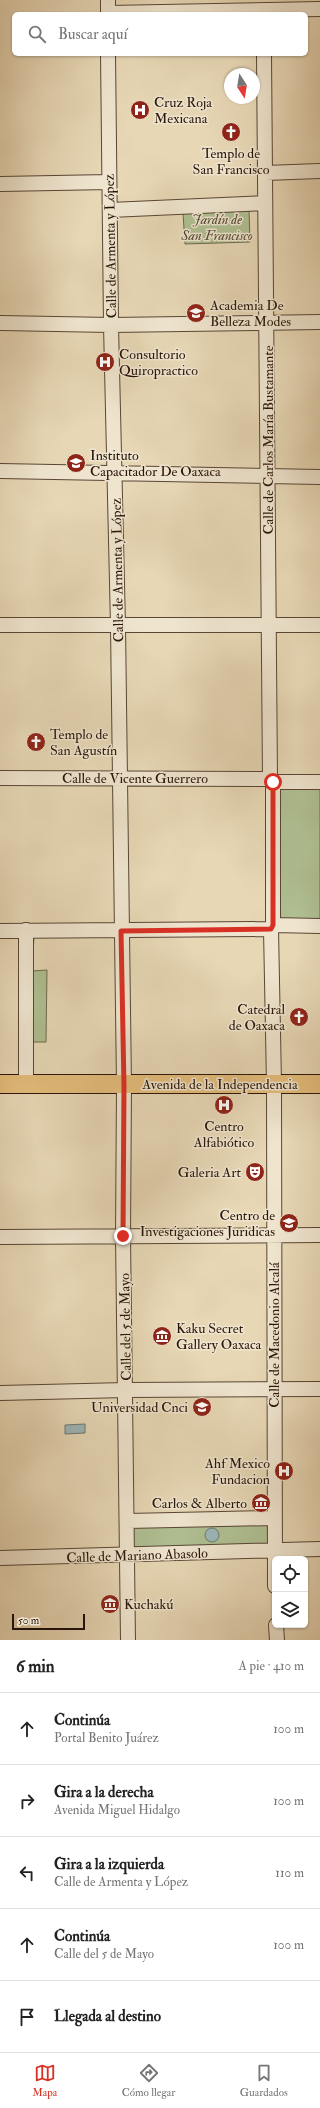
<!DOCTYPE html>
<html lang="es">
<head>
<meta charset="utf-8">
<style>
	body { margin:0; font-family:"IM FELL Double Pica",serif; background:#f2f2f2; color:#222 }
	.controls { position:absolute; right:12px; bottom:12px; display:grid; overflow:hidden; border-radius:6px; box-shadow:0 1px 3px #0004 }
	.controls button { width:36px; height:36px; display:grid; place-items:center; padding:0; border:0; border-bottom:1px solid #e0e0e0; background:#fff; color:#222; font:20px sans-serif }
	.compass { position:absolute; left:224px; top:68px; width:36px; height:36px; border-radius:50%; background:#fff; box-shadow:0 1px 3px #0004; rotate:168deg }
	.scale { position:absolute; left:12px; bottom:10px; width:73px; box-sizing:border-box; padding-left:4px; border:2px solid #2a150a; border-top:0; font-size:11px; line-height:14px; white-space:nowrap; color:#2a150a; -webkit-text-stroke:3px #efe5cf; paint-order:stroke }
	.stop { position:absolute; width:12px; height:12px; margin:-9px; border:3px solid #d93025; border-radius:50%; background:#fff }
	.stop.end { background:#d93025; border-color:#fff; box-shadow:0 1px 4px #0008 }
	.list { margin:0; padding:0; list-style:none }
	h2 { display:flex; justify-content:space-between; align-items:center; height:52px; margin:0; padding:0 16px; font-size:17px }
	h2 small { font-size:13px; font-weight:400; color:#767676 }
	.list li { display:grid; grid-template-columns:26px 1fr auto; gap:12px; align-items:center; box-sizing:border-box; height:72px; padding:0 16px; border-top:1px solid #e0e0e0 }
	.list b { display:block; font-size:15px; white-space:nowrap }
	.list p { margin:0; font-size:13px; white-space:nowrap; color:#767676 }
	.list em { font-size:13px; font-style:normal; color:#767676 }
	.icon { flex:none; width:22px; height:22px; fill:none; stroke:currentColor; stroke-width:2; stroke-linecap:round; stroke-linejoin:round }
	.map { position:relative; flex:none; width:320px; height:1640px; overflow:hidden }
	.search { position:absolute; background:#fff; box-shadow:0 1px 3px #0004; left:12px; right:12px; top:12px; height:44px; display:flex; align-items:center; gap:10px; box-sizing:border-box; padding:0 14px; border-radius:6px; color:#767676; font-size:15px }
	.sheet { height:412px; background:#fff }
	nav { display:flex; justify-content:space-around; align-items:center; box-sizing:border-box; height:56px; border-top:1px solid #e0e0e0; background:#fff; font-size:11px; color:#767676 }
	nav a { display:grid; justify-items:center; gap:2px }
	nav .on { color:#d93025 }
	.map>svg:first-child { display:block }
	.green { fill:#afbf92; stroke:#6c6a4e }
	.water { fill:#9bb7b8; stroke:#6e7672 }
	.lines { fill:none; stroke-linecap:round; stroke-linejoin:round }
	.minor-casing { stroke:#594635; stroke-width:16 }
	.major-casing { stroke:#2a150a; stroke-width:20 }
	.minor { stroke:#efe5cf; stroke-width:14 }
	.major { stroke:#e4bc7a; stroke-width:18 }
	.route { stroke:#d93025; stroke-width:5 }
	.labels { text-anchor:middle; stroke-width:3; stroke-linejoin:round; paint-order:stroke }
	.poi-label { font-size:14px; fill:#2a150a; stroke:#efe5cf; text-anchor:start }
	.park-label { font-size:14px; font-style:italic; fill:#524833; stroke:#efe5cf }
	.street-label { font-size:14px; fill:#2a150a; stroke:#efe5cf }
</style>
</head>
<body>
<div class="map">
<svg width="320" height="1640" viewBox="0 0 320 1640">
	<rect width="100%" height="100%" fill="#e7d7b5"/>
	<filter id="stains"><feTurbulence type="fractalNoise" baseFrequency=".005" numOctaves="4"/><feColorMatrix values="0 0 0 0 .2 0 0 0 0 .09 0 0 0 0 .02 0 0 0 .5 -.17"/></filter>
	<radialGradient id="worn" r=".72"><stop offset=".6" stop-color="#630" stop-opacity="0"/><stop offset="1" stop-color="#630" stop-opacity=".3"/></radialGradient>
	<!-- green -->
	<path class="green" d="M 249,210 L 250,242 L 185,244 L 183,213 Z
		M 276,786 L 320,786 L 320,922 L 277,922 Z
		M 23,937 L 34,937 L 32,971 L 47,970 L 46,1042 L 32,1042 Z
		M 269,1519 L 270,1547 L 133,1551 L 133,1526 Z"/>
	<!-- water -->
	<path class="water" d="M 85,1424 L 85,1433 L 65,1434 L 65,1425 Z
		M205 1535a7 7 0 1 1 14 0a7 7 0 1 1-14 0Z"/>
	<g class="lines">
		<defs>
			<path id="minor" d="M 108,13 L 320,9
				M 108,14 L 108,0
				M 108,54 L 111,325 L 118,626 L 124,1086 L 123,1236 L 128,1640
				M 264,54 L 270,779
				M 265,173 L 320,171
				M 0,184 L 109,182
				M 110,210 L 265,203
				M 0,323 L 111,325 L 320,322
				M 0,471 L 320,477
				M 0,625 L 320,625
				M 0,778 L 270,779
				M 270,779 L 273,782 L 320,782
				M 273,782 L 273,925
				M 271,929 L 274,1084 L 275,1586
				M 271,929 L 273,925 L 320,926
				M 0,931 L 271,929
				M 26,1085 L 26,930
				M 0,1237 L 320,1235
				M 0,1393 L 126,1390 L 320,1389
				M 127,1521 L 274,1518
				M 0,1558 L 320,1549
				M 276,1625 L 277,1640"/>
			<path id="major" d="M 0,1084 L 320,1084"/>
		</defs>
		<!-- minor casing -->
		<use href="#minor" class="minor-casing"/>
		<!-- major casing -->
		<use href="#major" class="major-casing"/>
		<!-- minor -->
		<use href="#minor" class="minor"/>
		<!-- major -->
		<use href="#major" class="major"/>
	</g>
	<g class="lines">
		<!-- route -->
		<path class="route" d="M 123,1236 L 124,1086 L 121,931 L 271,929 L 273,925 L 273,782"/>
	</g>
	<!-- icons -->
	<defs>
		<symbol id="hospital-disc" viewBox="-11 -11 22 22"><circle r="9.5" fill="#8f2418" stroke="#efe5cf"/><path d="M-5-5h3v3.5h4V-5h3V5h-3V1.5h-4V5h-3Z" fill="#fff"/></symbol>
		<symbol id="church-disc" viewBox="-11 -11 22 22"><circle r="9.5" fill="#8f2418" stroke="#efe5cf"/><path d="M-1.2-6h2.4v3.5h3.3v2.4h-3.3V6h-2.4V-.1h-3.3v-2.4h3.3Z" fill="#fff"/></symbol>
		<symbol id="university-disc" viewBox="-11 -11 22 22"><circle r="9.5" fill="#8f2418" stroke="#efe5cf"/><path d="M0-5L7-2L0 1L-7-2ZM-4 1L0 2.5L4 1V4Q0 6-4 4Z" fill="#fff"/></symbol>
		<symbol id="theatre-disc" viewBox="-11 -11 22 22"><circle r="9.5" fill="#8f2418" stroke="#efe5cf"/><path d="M-5-5.5Q0-4 5-5.5V0Q5 5 0 6Q-5 5-5 0ZM-3.3-2.5H-1v1.5H-3.3ZM1-2.5H3.3v1.5H1ZM-2.8 1Q0 5.5 2.8 1Z" fill="#fff"/></symbol>
		<symbol id="museum-disc" viewBox="-11 -11 22 22"><circle r="9.5" fill="#8f2418" stroke="#efe5cf"/><path d="M0-6L6-3V-2H-6V-3ZM-5-1h2V3h-2ZM-1-1h2V3h-2ZM3-1h2V3H3ZM-6 4H6V6H-6Z" fill="#fff"/></symbol>
	</defs>
	<g fill-rule="evenodd">
		<use href="#hospital-disc" x="129" y="99" width="22" height="22"/>
		<use href="#church-disc" x="220" y="121" width="22" height="22"/>
		<use href="#university-disc" x="185" y="302" width="22" height="22"/>
		<use href="#hospital-disc" x="94" y="351" width="22" height="22"/>
		<use href="#university-disc" x="65" y="452" width="22" height="22"/>
		<use href="#church-disc" x="25" y="731" width="22" height="22"/>
		<use href="#church-disc" x="288" y="1006" width="22" height="22"/>
		<use href="#hospital-disc" x="213" y="1094" width="22" height="22"/>
		<use href="#theatre-disc" x="244" y="1161" width="22" height="22"/>
		<use href="#university-disc" x="278" y="1212" width="22" height="22"/>
		<use href="#museum-disc" x="151" y="1325" width="22" height="22"/>
		<use href="#university-disc" x="191" y="1396" width="22" height="22"/>
		<use href="#hospital-disc" x="273" y="1460" width="22" height="22"/>
		<use href="#museum-disc" x="250" y="1492" width="22" height="22"/>
		<use href="#museum-disc" x="99" y="1593" width="22" height="22"/>
	</g>
	<g class="labels">
		<!-- poi labels -->
		<g class="poi-label">
			<text x="154" y="107">Cruz Roja<tspan x="154" dy="16">Mexicana</tspan></text>
			<text x="231" y="158" text-anchor="middle">Templo de<tspan x="231" dy="16">San Francisco</tspan></text>
			<text x="210" y="310">Academia De<tspan x="210" dy="16">Belleza Modes</tspan></text>
			<text x="119" y="359">Consultorio<tspan x="119" dy="16">Quiropractico</tspan></text>
			<text x="90" y="460">Instituto<tspan x="90" dy="16">Capacitador De Oaxaca</tspan></text>
			<text x="50" y="739">Templo de<tspan x="50" dy="16">San Agustín</tspan></text>
			<text x="285" y="1014" text-anchor="end">Catedral<tspan x="285" dy="16">de Oaxaca</tspan></text>
			<text x="224" y="1131" text-anchor="middle">Centro<tspan x="224" dy="16">Alfabiótico</tspan></text>
			<text x="241" y="1177" text-anchor="end">Galeria Art</text>
			<text x="275" y="1220" text-anchor="end">Centro de<tspan x="275" dy="16">Investigaciones Juridicas</tspan></text>
			<text x="176" y="1333">Kaku Secret<tspan x="176" dy="16">Gallery Oaxaca</tspan></text>
			<text x="188" y="1412" text-anchor="end">Universidad Cnci</text>
			<text x="270" y="1468" text-anchor="end">Ahf Mexico<tspan x="270" dy="16">Fundacion</tspan></text>
			<text x="247" y="1508" text-anchor="end">Carlos &amp; Alberto</text>
			<text x="124" y="1609">Kuchakú</text>
		</g>
		<!-- park labels -->
		<g class="park-label">
			<text x="217" y="224">Jardín de<tspan x="217" dy="16">San Francisco</tspan></text>
		</g>
		<!-- street labels -->
		<g class="street-label">
			<text transform="translate(110 246) rotate(-91)" y="5">Calle de Armenta y López</text>
			<text transform="translate(268 440) rotate(-90)" y="5">Calle de Carlos María Bustamante</text>
			<text transform="translate(117 570) rotate(-91)" y="5">Calle de Armenta y López</text>
			<text x="135" y="783">Calle de Vicente Guerrero</text>
			<text x="220" y="1089">Avenida de la Independencia</text>
			<text transform="translate(125 1327) rotate(-91)" y="5">Calle del 5 de Mayo</text>
			<text transform="translate(274 1335) rotate(-90)" y="5">Calle de Macedonio Alcalá</text>
			<text transform="translate(137 1555) rotate(-2)" y="5">Calle de Mariano Abasolo</text>
		</g>
	</g>
	<rect width="100%" height="100%" filter="url(#stains)"/>
	<rect width="100%" height="100%" fill="url(#worn)"/>
</svg>
<div class="controls">
<button><svg class="icon" aria-label="locate" viewBox="0 0 24 24"><circle cx="12" cy="12" r="6"/><path d="M12 2v4M12 18v4M2 12h4M18 12h4"/></svg></button>
<button><svg class="icon" aria-label="layers" viewBox="0 0 24 24"><path d="M12 4l9 5-9 5-9-5zM3 14l9 5 9-5"/></svg></button>
</div>
<svg class="compass" viewBox="-18 -18 36 36"><path d="M0-13l5 13h-10z" fill="#e53935"/><path d="M0 13l5-13h-10z" fill="#767676"/></svg>
<div class="scale">50 m</div>
<div class="stop" style="left:273px;top:782px"></div>
<div class="stop end" style="left:123px;top:1236px"></div>
<div class="search"><svg class="icon" aria-label="search" viewBox="0 0 24 24"><circle cx="10" cy="10" r="6"/><path d="M15 15l6 6"/></svg>Buscar aquí</div>
</div>
<section class="sheet">
<h2>6 min<small>A pie · 410 m</small></h2>
<ul class="list">
<li><svg class="icon" aria-label="ahead" viewBox="0 0 24 24"><path d="M12 20V5M6 11l6-6 6 6"/></svg><div><b>Continúa</b><p>Portal Benito Juárez</p></div><em>100 m</em></li>
<li><svg class="icon" aria-label="right" viewBox="0 0 24 24"><path d="M7 20v-9h11M14 6l5 5-5 5"/></svg><div><b>Gira a la derecha</b><p>Avenida Miguel Hidalgo</p></div><em>100 m</em></li>
<li><svg class="icon" aria-label="left" viewBox="0 0 24 24"><path d="M17 20v-9H6M10 6l-5 5 5 5"/></svg><div><b>Gira a la izquierda</b><p>Calle de Armenta y López</p></div><em>110 m</em></li>
<li><svg class="icon" aria-label="ahead" viewBox="0 0 24 24"><path d="M12 20V5M6 11l6-6 6 6"/></svg><div><b>Continúa</b><p>Calle del 5 de Mayo</p></div><em>100 m</em></li>
<li><svg class="icon" aria-label="arrive" viewBox="0 0 24 24"><path d="M6 21V4h12l-3 4 3 4H6"/></svg><div><b>Llegada al destino</b></div></li>
</ul>
</section>
<nav>
<a class="on"><svg class="icon" aria-label="map" viewBox="0 0 24 24"><path d="M3 6l6-2 6 2 6-2v14l-6 2-6-2-6 2zM9 4v14M15 6v14"/></svg>Mapa</a>
<a><svg class="icon" aria-label="directions" viewBox="0 0 24 24"><path d="M12 3l9 9-9 9-9-9zM9 14v-3h6M13 9l2 2-2 2"/></svg>Cómo llegar</a>
<a><svg class="icon" aria-label="saved" viewBox="0 0 24 24"><path d="M7 4h10v16l-5-4-5 4z"/></svg>Guardados</a>
</nav>
</body>
</html>
